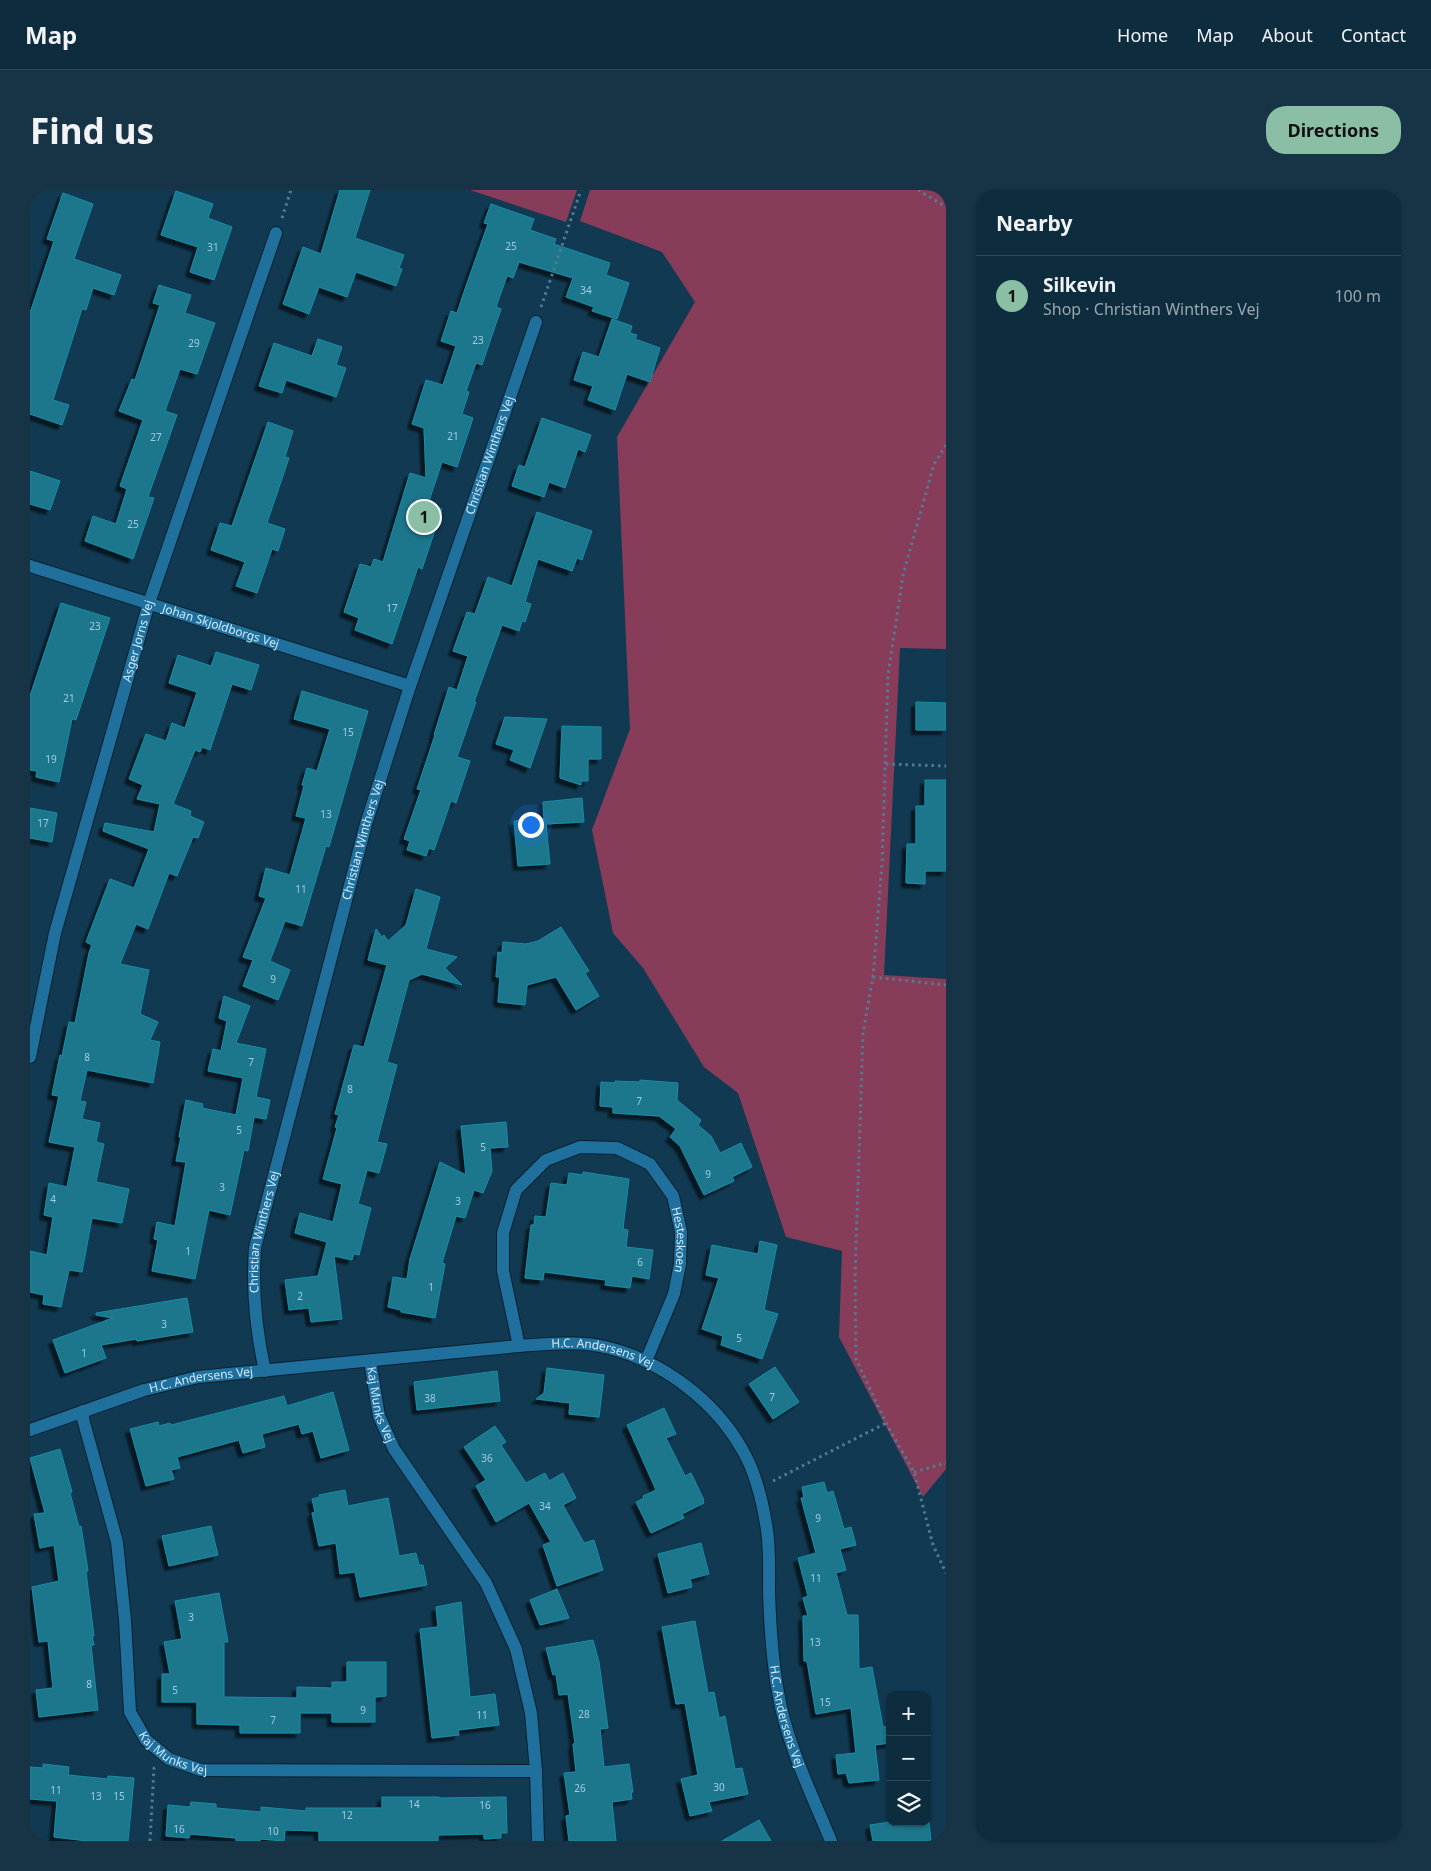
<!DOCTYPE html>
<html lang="en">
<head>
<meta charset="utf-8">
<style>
	body { margin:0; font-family:"Noto Sans",sans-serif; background:#163445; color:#f1f3f6 }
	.controls { position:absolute; right:15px; bottom:15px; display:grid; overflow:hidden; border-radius:10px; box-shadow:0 1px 4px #0004 }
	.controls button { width:45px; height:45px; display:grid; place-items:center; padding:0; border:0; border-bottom:1px solid #2d4858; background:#0d2c3e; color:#f1f3f6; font:25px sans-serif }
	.you { position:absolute; left:500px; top:634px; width:18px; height:18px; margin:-12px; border:4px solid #fff; border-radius:50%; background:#1a73e8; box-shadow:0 0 0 8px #1a73e833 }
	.badge { display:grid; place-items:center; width:32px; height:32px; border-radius:50%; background:#8abfa5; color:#111; font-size:16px; font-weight:700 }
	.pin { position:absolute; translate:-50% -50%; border:2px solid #fff; box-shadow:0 1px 5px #0006 }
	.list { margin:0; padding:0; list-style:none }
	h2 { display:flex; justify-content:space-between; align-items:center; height:65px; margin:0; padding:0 20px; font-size:21px }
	h2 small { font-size:16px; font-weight:400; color:#9aa7b0 }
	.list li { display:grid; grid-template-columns:32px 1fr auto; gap:15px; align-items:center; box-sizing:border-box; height:80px; padding:0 20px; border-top:1px solid #2d4858 }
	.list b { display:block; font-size:19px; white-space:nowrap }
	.list p { margin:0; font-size:16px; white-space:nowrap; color:#9aa7b0 }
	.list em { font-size:16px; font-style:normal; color:#9aa7b0 }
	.icon { flex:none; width:28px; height:28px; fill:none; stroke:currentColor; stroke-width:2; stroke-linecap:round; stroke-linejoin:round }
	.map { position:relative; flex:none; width:916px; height:1651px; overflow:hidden; border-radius:20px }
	header { display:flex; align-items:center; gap:30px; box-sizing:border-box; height:70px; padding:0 25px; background:#0d2c3e; border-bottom:1px solid #2d4858 }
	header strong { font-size:24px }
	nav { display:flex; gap:28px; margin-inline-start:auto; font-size:18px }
	.intro { display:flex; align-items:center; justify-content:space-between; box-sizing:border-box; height:120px; padding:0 30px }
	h1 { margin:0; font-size:35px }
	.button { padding:12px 22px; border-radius:20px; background:#8abfa5; color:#111; font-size:18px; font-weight:700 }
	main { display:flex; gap:30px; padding:0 30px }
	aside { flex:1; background:#0d2c3e; border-radius:20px; box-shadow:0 1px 4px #0004 }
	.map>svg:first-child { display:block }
	.green { fill:#873d59 }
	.building { fill:#1a768c; stroke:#198ea8; filter:url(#shadow) }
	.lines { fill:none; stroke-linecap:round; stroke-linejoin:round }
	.minor-casing { stroke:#08202f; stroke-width:14 }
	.path { stroke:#567a91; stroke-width:3; stroke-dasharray:2.5 4; stroke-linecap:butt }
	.minor { stroke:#20709d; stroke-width:12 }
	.labels { text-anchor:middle; stroke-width:4; stroke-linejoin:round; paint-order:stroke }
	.number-label { font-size:10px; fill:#a0cde2 }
	.street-label { font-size:12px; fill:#cdeafe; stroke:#113a52 }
</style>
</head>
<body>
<header>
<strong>Map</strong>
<nav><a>Home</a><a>Map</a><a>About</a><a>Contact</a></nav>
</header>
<div class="intro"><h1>Find us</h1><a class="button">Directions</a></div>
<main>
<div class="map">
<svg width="916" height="1651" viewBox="0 0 916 1651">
	<defs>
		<filter id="shadow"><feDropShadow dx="-4.5" dy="4.5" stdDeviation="1" flood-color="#0009"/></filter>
	</defs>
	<rect width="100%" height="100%" fill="#113a52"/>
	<!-- green -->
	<path class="green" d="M 440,0 L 547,0 L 536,32 Z
		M 560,0 L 916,0 L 916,459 L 870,458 L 854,785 L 916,789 L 916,1279 L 893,1307 L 809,1147 L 812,1061 L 756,1047 L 708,903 L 674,877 L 613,778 L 583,743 L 562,640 L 600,539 L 587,247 L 665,112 L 632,62 L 550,31 Z"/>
	<!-- building -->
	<path class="building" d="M 310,0 L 340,0 L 325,48 L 374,65 L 369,78 L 372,79 L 366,96 L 326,82 L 317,107 L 289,97 L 279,124 L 253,114 L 273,57 L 291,64 Z
		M 146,1 L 183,14 L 178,28 L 202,37 L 184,90 L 160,82 L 168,57 L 131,45 Z
		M 33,3 L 63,14 L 44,69 L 91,85 L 84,105 L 63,98 L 56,120 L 52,119 L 23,210 L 39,215 L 32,235 L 0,224 L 0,123 L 24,51 L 17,49 Z
		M 461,14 L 504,29 L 500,40 L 526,49 L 524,54 L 580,73 L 576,85 L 599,93 L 587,129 L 562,121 L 564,117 L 536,107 L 543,88 L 489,72 L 483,88 L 477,86 L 466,117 L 471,119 L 452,175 L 446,173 L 436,201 L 439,202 L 432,224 L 443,228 L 427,277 L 412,272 L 398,314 L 412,319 L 392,379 L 388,377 L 362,454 L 325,440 L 329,428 L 314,422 L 330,374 L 341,377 L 344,369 L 353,372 L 380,283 L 396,288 L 394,238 L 382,234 L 396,190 L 413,195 L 426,156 L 411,151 L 421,121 L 427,123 L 435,99 L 458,34 L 454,33 Z
		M 129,95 L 161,105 L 155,123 L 185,133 L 167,184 L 150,179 L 135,221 L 147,225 L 118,307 L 124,308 L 103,369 L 55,351 L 63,326 L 86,334 L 97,299 L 90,296 L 113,230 L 89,221 L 102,189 L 105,190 L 130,115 L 123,113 Z
		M 582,129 L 602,136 L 600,143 L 607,145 L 605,149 L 630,158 L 620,192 L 597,184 L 585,220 L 558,210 L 563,196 L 544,190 L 553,162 L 569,167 Z
		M 288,149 L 312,157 L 306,175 L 316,178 L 306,207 L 256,190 L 252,203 L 229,196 L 244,153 L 282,166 Z
		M 512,228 L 561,245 L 555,262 L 548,259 L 535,298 L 519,292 L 514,307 L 482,296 L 489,275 L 495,277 Z
		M 238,232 L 263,241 L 255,267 L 259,268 L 237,333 L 255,339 L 248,361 L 242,359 L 227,403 L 206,396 L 215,372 L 181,360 L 190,333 L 202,336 Z
		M 0,281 L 30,291 L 20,320 L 0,314 Z
		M 507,322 L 562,341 L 552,370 L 547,368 L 542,381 L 508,369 L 495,412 L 501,414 L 495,432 L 492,431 L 489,441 L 472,435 L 444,512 L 446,512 L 427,567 L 440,571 L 426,613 L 421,611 L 404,660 L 399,658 L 396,666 L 377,660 L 380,651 L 374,649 L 391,600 L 387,599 L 405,545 L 404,545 L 419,497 L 427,500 L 438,466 L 423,461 L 437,422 L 445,424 L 458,387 L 482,396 Z
		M 31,413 L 80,428 L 46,530 L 42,529 L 29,592 L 6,587 L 7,581 L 0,580 L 0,506 Z
		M 186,462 L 229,475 L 221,500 L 202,494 L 180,560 L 172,557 L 170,562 L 165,560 L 143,614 L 161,621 L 160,626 L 174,632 L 168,648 L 163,647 L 147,686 L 139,683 L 118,739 L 106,734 L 90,774 L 119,780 L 110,824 L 128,832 L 120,850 L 130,852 L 123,893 L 57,880 L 50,911 L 56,912 L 52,929 L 70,933 L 66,952 L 74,954 L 66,992 L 99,999 L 92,1033 L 62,1028 L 52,1082 L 39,1080 L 31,1117 L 13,1114 L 14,1105 L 0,1102 L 0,1061 L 17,1065 L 23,1027 L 14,1025 L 19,993 L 37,997 L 45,957 L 19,952 L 29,906 L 22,905 L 30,865 L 32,866 L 39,832 L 45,833 L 59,763 L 62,755 L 56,752 L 80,689 L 104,698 L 119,659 L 73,641 L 75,633 L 124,642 L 130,614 L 107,609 L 113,595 L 99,589 L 116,544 L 136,551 L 142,533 L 155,538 L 167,502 L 139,493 L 148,465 L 181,476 Z
		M 272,501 L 338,521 L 299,657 L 296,656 L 272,736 L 255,731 L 240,771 L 260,780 L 248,810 L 213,796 L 223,770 L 213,767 L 236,708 L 229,706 L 236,678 L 260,685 L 276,628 L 266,626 L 274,596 L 272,595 L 277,578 L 287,581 L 300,539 L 264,529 Z
		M 886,512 L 916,513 L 916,540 L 886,540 Z
		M 475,527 L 517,529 L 500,578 L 480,570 L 484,560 L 466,554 Z
		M 532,536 L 571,537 L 571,569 L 558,569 L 558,591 L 551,591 L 551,595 L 530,588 Z
		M 895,590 L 916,590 L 916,681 L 895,681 L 895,694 L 876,693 L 877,654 L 886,654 L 886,616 L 895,616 Z
		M 552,608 L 554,632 L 516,634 L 520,674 L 488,676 L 484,631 L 514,629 L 513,612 Z
		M 0,618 L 27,623 L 22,652 L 0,648 Z
		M 386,699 L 410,707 L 396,759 L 427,767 L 415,778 L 432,795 L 392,784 L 379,790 L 357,872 L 367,875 L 347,952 L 357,954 L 349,983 L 337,980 L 328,1014 L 341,1018 L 329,1065 L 324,1064 L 322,1070 L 304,1066 L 312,1129 L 281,1132 L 279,1118 L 259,1120 L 255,1090 L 288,1086 L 297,1052 L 265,1043 L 270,1023 L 303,1032 L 312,994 L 293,989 L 307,938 L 305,937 L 309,925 L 305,924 L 324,855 L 334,857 L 357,775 L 338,770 L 346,739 L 352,747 L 354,745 L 358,751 L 376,735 Z
		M 531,737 L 559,781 L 555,783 L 569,806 L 546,820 L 526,787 L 497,795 L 495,815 L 468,812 L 470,787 L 466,787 L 468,762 L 472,763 L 473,752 L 496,754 L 508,751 Z
		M 194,806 L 220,816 L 206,853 L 236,859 L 226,907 L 240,910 L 236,929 L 224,927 L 218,961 L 214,960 L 200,1025 L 179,1020 L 165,1089 L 122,1081 L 128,1050 L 124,1049 L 127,1032 L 145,1036 L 156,972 L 146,971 L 151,947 L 149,947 L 156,910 L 173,914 L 172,918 L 206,925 L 213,888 L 178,881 L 183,859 L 191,861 L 197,831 L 189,828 Z
		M 610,890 L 648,893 L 647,910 L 671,930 L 668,935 L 681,946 L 690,963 L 711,953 L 722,977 L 702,987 L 704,991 L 674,1005 L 650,956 L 640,947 L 646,939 L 629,926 L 583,923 L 583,917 L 570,916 L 571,892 L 585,893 L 585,891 L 610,892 Z
		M 476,932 L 478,957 L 460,958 L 462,981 L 453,1003 L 444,1000 L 435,1028 L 426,1026 L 412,1073 L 415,1074 L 405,1128 L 371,1122 L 371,1120 L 358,1117 L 363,1087 L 377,1089 L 380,1069 L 410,972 L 436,985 L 431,936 Z
		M 553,982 L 599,989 L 593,1039 L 598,1040 L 596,1057 L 623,1060 L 619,1089 L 602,1086 L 600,1098 L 575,1095 L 576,1090 L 514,1082 L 513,1090 L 495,1088 L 501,1035 L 504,1035 L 505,1026 L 516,1027 L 521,993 L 537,995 L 539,983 L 553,985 Z
		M 730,1051 L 747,1055 L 734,1120 L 748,1124 L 732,1169 L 691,1155 L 693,1146 L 672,1139 L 689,1088 L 676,1085 L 682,1055 L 728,1064 Z
		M 157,1108 L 163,1142 L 107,1151 L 106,1149 L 71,1155 L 76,1168 L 35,1183 L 23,1150 L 83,1128 L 66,1125 L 66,1123 Z
		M 745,1177 L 769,1212 L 743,1229 L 719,1194 Z
		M 517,1178 L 574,1185 L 569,1227 L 539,1224 L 540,1213 L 506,1209 L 514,1203 Z
		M 467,1181 L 470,1211 L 387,1220 L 384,1192 Z
		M 303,1202 L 319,1260 L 291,1268 L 283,1241 L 272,1244 L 269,1234 L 232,1244 L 235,1257 L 213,1263 L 209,1250 L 147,1267 L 150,1278 L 141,1280 L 144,1289 L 116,1296 L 100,1239 L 128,1232 L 129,1236 L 140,1233 L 141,1235 L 254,1206 L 257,1216 Z
		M 634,1218 L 646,1244 L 636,1248 L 655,1286 L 661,1283 L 674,1310 L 673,1311 L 674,1313 L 652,1324 L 654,1328 L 621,1343 L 606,1312 L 614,1308 L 613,1306 L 626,1300 L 597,1235 Z
		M 465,1236 L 476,1252 L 471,1255 L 496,1293 L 515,1283 L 519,1291 L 533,1283 L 546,1308 L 533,1315 L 554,1353 L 564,1350 L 573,1380 L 527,1396 L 513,1355 L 521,1352 L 499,1313 L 466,1332 L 446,1296 L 456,1290 L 434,1257 Z
		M 30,1259 L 42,1302 L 40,1303 L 49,1337 L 51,1336 L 58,1381 L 56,1382 L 64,1446 L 62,1446 L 64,1455 L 61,1455 L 68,1520 L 9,1527 L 6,1500 L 23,1498 L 18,1451 L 9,1452 L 2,1397 L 29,1391 L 24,1355 L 10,1358 L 4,1324 L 15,1323 L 0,1268 Z
		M 794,1292 L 797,1303 L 803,1301 L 814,1339 L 821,1337 L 826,1355 L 810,1359 L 816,1380 L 806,1383 L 817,1425 L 828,1425 L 829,1479 L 842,1477 L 853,1537 L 860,1536 L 860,1553 L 845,1555 L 849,1590 L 819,1593 L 816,1583 L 808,1584 L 806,1565 L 826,1563 L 821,1518 L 786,1524 L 777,1471 L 774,1471 L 773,1426 L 778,1426 L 773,1408 L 778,1406 L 768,1368 L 786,1363 L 771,1308 L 774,1308 L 772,1297 Z
		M 315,1300 L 318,1316 L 358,1308 L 369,1366 L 386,1363 L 389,1375 L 393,1375 L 397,1395 L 330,1407 L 325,1382 L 310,1384 L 306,1353 L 289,1356 L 282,1323 L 285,1322 L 282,1309 L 290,1307 L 289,1305 Z
		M 181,1336 L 188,1365 L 139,1376 L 132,1346 Z
		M 671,1353 L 679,1384 L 660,1389 L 662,1397 L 638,1403 L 628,1364 Z
		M 527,1399 L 539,1428 L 510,1435 L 500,1410 Z
		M 189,1403 L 198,1452 L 194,1452 L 194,1507 L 267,1508 L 267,1497 L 302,1498 L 302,1492 L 317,1492 L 317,1472 L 356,1472 L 356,1506 L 345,1507 L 345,1532 L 302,1532 L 302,1523 L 270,1523 L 270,1543 L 210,1543 L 210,1535 L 167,1534 L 167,1512 L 132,1512 L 132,1484 L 140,1484 L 134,1452 L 152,1449 L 145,1411 Z
		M 431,1412 L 440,1507 L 465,1504 L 469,1535 L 428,1540 L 429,1545 L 402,1548 L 390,1439 L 408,1437 L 406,1417 Z
		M 665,1431 L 678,1503 L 684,1502 L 689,1528 L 695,1526 L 705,1579 L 712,1578 L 718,1604 L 679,1612 L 682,1621 L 660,1626 L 651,1589 L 668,1585 L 655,1513 L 646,1514 L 632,1437 Z
		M 563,1450 L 569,1472 L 578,1538 L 570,1539 L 574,1577 L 599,1574 L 603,1602 L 601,1602 L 602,1609 L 582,1612 L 586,1651 L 539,1651 L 536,1626 L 540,1625 L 534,1583 L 546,1582 L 543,1554 L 545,1553 L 538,1504 L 529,1505 L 526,1484 L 523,1485 L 516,1458 Z
		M 13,1574 L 39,1577 L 38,1585 L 78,1589 L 78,1586 L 104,1588 L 98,1651 L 58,1651 L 24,1647 L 27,1611 L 0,1609 L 0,1577 L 13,1578 Z
		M 352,1607 L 409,1607 L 409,1608 L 476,1607 L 477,1643 L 471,1643 L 471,1648 L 454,1649 L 454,1644 L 408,1645 L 408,1651 L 289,1651 L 289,1641 L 255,1640 L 254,1651 L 230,1649 L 230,1651 L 206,1651 L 206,1648 L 160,1644 L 159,1648 L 136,1646 L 138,1615 L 160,1617 L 161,1612 L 186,1614 L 186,1618 L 231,1622 L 231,1617 L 276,1621 L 276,1618 L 352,1618 Z
		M 729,1630 L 741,1651 L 692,1651 Z
		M 860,1632 L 899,1632 L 901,1651 L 843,1651 L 840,1635 Z"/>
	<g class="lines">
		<defs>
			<g id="minor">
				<path id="s1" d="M 0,376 L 380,496"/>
				<path id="s2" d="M 0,867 L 25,743 L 119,413 L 246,43"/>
				<path id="s3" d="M 489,1156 L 473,1081 L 473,1043 L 486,1000 L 516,970 L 550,957 L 587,958 L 620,974 L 643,1006 L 651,1042 L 650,1074 L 644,1104 L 616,1171"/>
				<path id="s4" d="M 340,1171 L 349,1226 L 364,1259 L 456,1393 L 486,1459 L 501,1523 L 506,1581 L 508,1651"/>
				<path id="s5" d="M 235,1181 C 226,1141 222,1099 225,1058 L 336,634 L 380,496 L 506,132"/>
				<path id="s6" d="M 53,1221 L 53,1229 L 87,1352 L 95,1430 L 100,1522 L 116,1550 L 139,1569 L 171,1580 L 506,1581"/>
				<path id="s7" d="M 0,1240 L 114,1200 L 168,1187 L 489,1156 C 519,1154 550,1150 579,1158 C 634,1172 686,1212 713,1261 C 727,1285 733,1314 737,1340 C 740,1360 739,1381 739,1401 C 740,1435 742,1469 748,1502 C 756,1552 782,1605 801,1651"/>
			</g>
		</defs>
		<!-- minor casing -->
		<use href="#minor" class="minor-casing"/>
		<!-- path -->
		<path class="path" d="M 888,0 L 916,17
			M 252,28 L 261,0
			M 511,117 L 551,0
			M 916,255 L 904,274 L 873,385 L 858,485 L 852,674 L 843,787 L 833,843 L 825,1085 L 826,1169 L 856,1233 L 884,1282 L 903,1355 L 916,1383
			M 856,574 L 916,576
			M 843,787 L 916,795
			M 884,1282 L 916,1273
			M 743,1291 L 856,1233
			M 120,1651 L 124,1578 L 125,1577"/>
		<!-- minor -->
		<use href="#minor" class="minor"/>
	</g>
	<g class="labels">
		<!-- number labels -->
		<g class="number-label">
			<text x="481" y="60">25</text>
			<text x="183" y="61">31</text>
			<text x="556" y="104">34</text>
			<text x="448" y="154">23</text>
			<text x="164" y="157">29</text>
			<text x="423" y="250">21</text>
			<text x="126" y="251">27</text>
			<text x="103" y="338">25</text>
			<text x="362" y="422">17</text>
			<text x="65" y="440">23</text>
			<text x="39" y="512">21</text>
			<text x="318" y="546">15</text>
			<text x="21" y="573">19</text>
			<text x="296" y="628">13</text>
			<text x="13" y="637">17</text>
			<text x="271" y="703">11</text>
			<text x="243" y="793">9</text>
			<text x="57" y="871">8</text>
			<text x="221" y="876">7</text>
			<text x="320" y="903">8</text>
			<text x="609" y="915">7</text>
			<text x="209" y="944">5</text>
			<text x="453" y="961">5</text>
			<text x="678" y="988">9</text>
			<text x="192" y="1001">3</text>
			<text x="23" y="1013">4</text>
			<text x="428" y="1015">3</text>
			<text x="158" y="1065">1</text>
			<text x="610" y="1076">6</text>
			<text x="401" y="1101">1</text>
			<text x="270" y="1110">2</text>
			<text x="134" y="1138">3</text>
			<text x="709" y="1152">5</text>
			<text x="54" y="1167">1</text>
			<text x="742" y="1211">7</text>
			<text x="400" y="1212">38</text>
			<text x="457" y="1272">36</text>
			<text x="515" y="1320">34</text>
			<text x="788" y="1332">9</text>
			<text x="786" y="1392">11</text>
			<text x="161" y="1431">3</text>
			<text x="785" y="1456">13</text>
			<text x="59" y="1498">8</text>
			<text x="145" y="1504">5</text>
			<text x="795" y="1516">15</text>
			<text x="333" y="1524">9</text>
			<text x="554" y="1528">28</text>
			<text x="452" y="1529">11</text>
			<text x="243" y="1534">7</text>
			<text x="689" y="1601">30</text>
			<text x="550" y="1602">26</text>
			<text x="26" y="1604">11</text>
			<text x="66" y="1610">13</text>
			<text x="89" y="1610">15</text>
			<text x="384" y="1618">14</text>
			<text x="455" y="1619">16</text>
			<text x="317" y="1629">12</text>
			<text x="149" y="1643">16</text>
			<text x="243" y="1645">10</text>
		</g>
		<!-- street labels -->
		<g class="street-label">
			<text dy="4" stroke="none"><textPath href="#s5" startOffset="951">Christian Winthers Vej</textPath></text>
			<text dy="4" stroke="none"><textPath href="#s1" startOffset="200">Johan Skjoldborgs Vej</textPath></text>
			<text dy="4" stroke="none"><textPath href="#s2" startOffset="430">Asger Jorns Vej</textPath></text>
			<text dy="4" stroke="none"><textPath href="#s5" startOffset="546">Christian Winthers Vej</textPath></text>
			<text dy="4" stroke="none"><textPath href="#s5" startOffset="141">Christian Winthers Vej</textPath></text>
			<text dy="4" stroke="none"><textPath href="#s3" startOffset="396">Hesteskoen</textPath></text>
			<text dy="4" stroke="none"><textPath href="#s7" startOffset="584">H.C. Andersens Vej</textPath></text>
			<text dy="4" stroke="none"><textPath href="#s7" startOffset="179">H.C. Andersens Vej</textPath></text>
			<text dy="4" stroke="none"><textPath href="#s4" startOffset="45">Kaj Munks Vej</textPath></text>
			<text dy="4" stroke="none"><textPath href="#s7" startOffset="1034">H.C. Andersens Vej</textPath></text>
			<text dy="4" stroke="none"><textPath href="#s6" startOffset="369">Kaj Munks Vej</textPath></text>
		</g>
	</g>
</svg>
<div class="controls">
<button>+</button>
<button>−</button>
<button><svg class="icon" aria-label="layers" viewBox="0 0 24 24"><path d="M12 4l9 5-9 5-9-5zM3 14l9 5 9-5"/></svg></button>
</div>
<div class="you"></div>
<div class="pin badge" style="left:394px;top:327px">1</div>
</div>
<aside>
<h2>Nearby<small></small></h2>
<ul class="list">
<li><span class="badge">1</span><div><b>Silkevin</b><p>Shop · Christian Winthers Vej</p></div><em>100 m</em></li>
</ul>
</aside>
</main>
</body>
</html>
